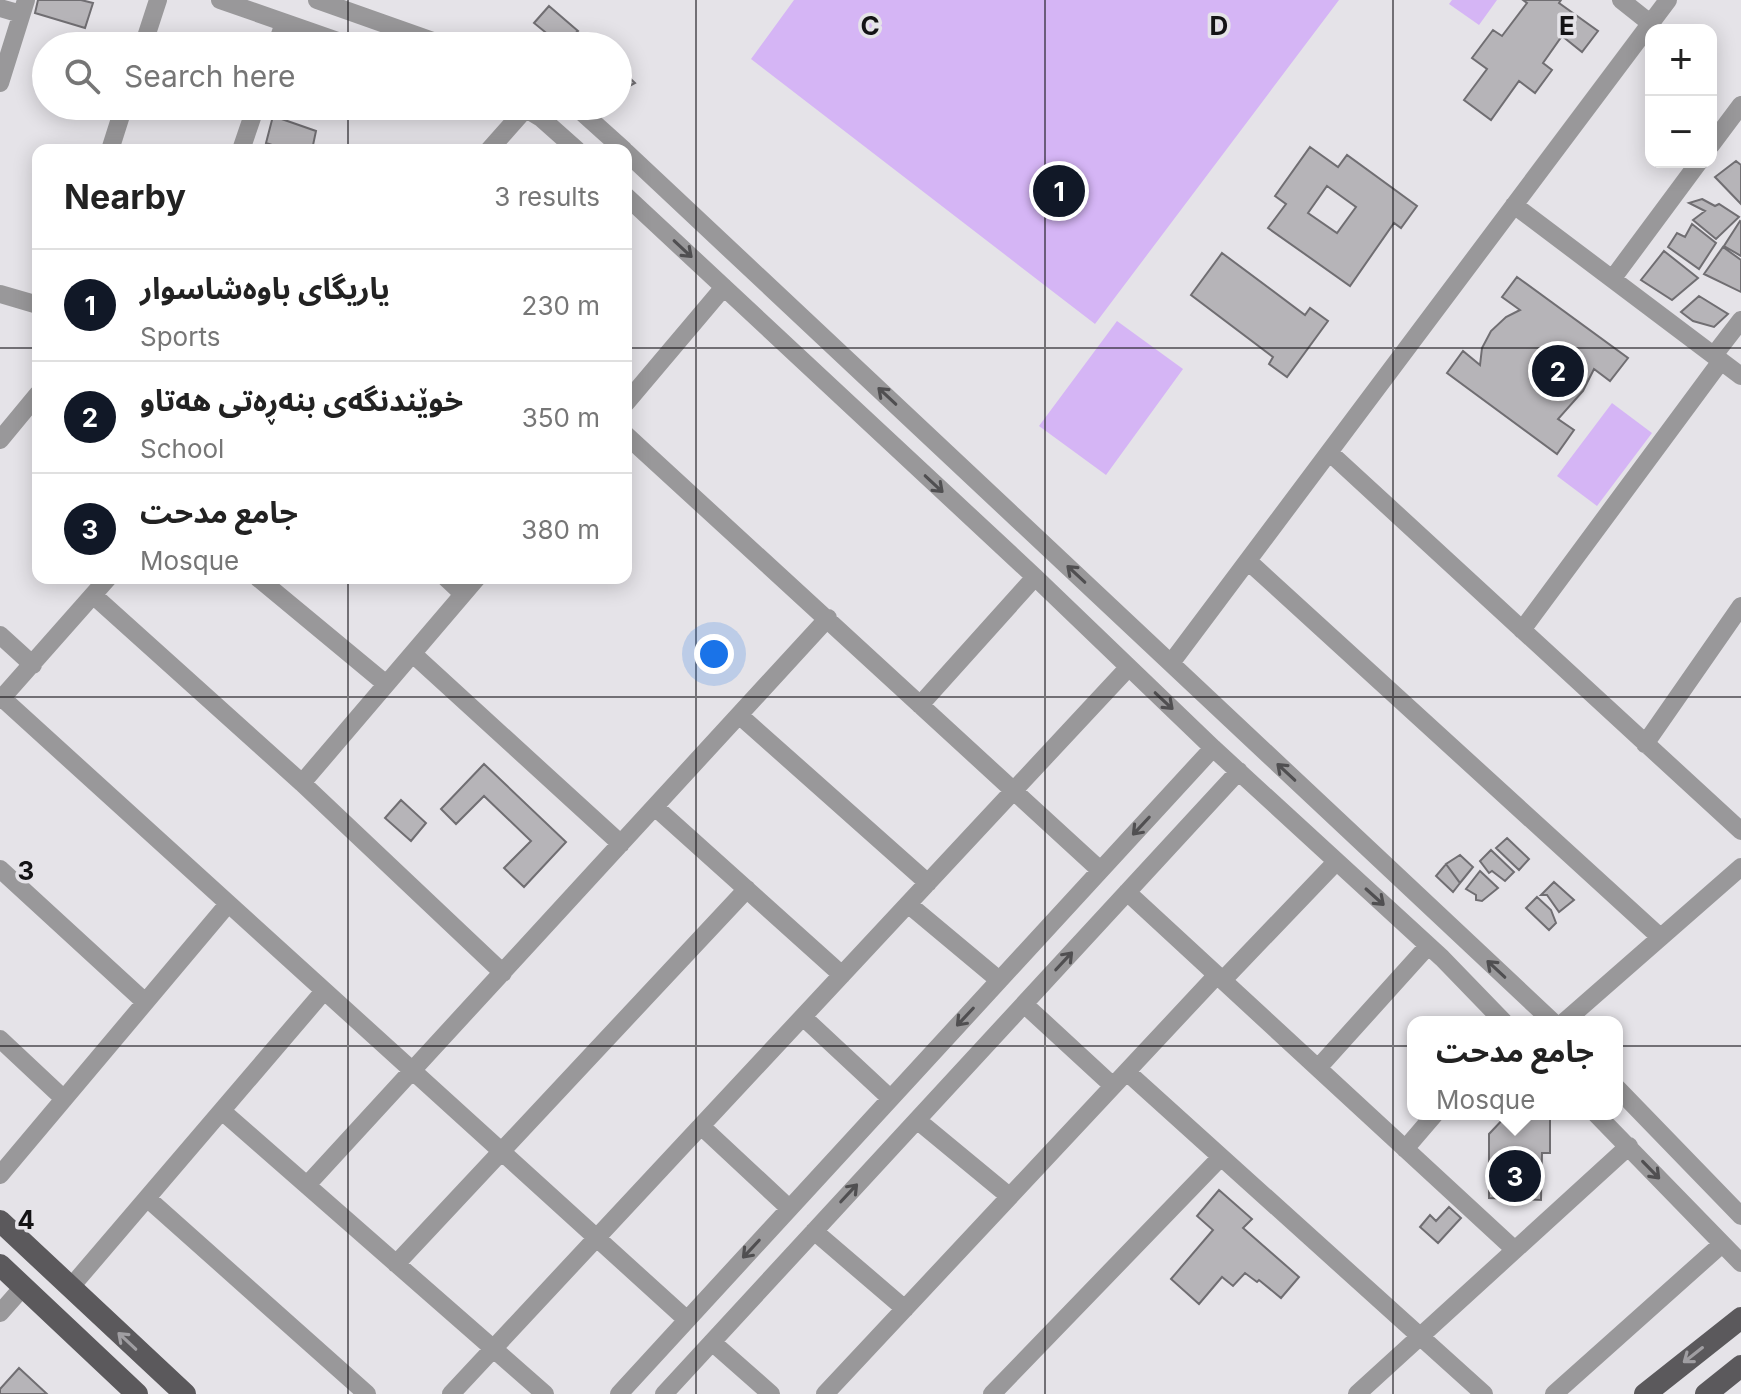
<!DOCTYPE html>
<html lang="en">
<head>
<meta charset="utf-8">
<style>
	body { margin:0; font-family:Inter,"Noto Sans Arabic",sans-serif; background:#f2f2f2; color:#222 }
	.controls { position:absolute; right:24px; top:24px; display:grid; overflow:hidden; border-radius:16px; box-shadow:0 4px 20px #0003 }
	.controls button { width:72px; height:72px; display:grid; place-items:center; padding:0; border:0; border-bottom:2px solid #e0e0e0; background:#fff; color:#222; font:40px sans-serif }
	.you { position:absolute; left:714px; top:654px; width:28px; height:28px; margin:-20px; border:6px solid #fff; border-radius:50%; background:#1a73e8; box-shadow:0 0 0 12px #1a73e833 }
	.badge { display:grid; place-items:center; width:52px; height:52px; border-radius:50%; background:#111827; color:#fff; font-size:26px; font-weight:700 }
	.pin { position:absolute; translate:-50% -50%; border:4px solid #fff; box-shadow:0 2px 8px #0006 }
	.popup { position:absolute; left:1407px; top:1016px; width:216px; height:104px; box-sizing:border-box; display:grid; place-content:center; border-radius:16px; background:#fff; filter:drop-shadow(0 2px 6px #0005); font-size:26px; white-space:nowrap; color:#767676 }
	.popup b { font-size:30px; color:#222 }
	.popup::after { content:''; position:absolute; left:50%; top:100%; margin-left:-16px; border:16px solid transparent; border-top-color:#fff }
	.list { margin:0; padding:0; list-style:none }
	h2 { display:flex; justify-content:space-between; align-items:center; height:104px; margin:0; padding:0 32px; font-size:34px }
	h2 small { font-size:26px; font-weight:400; color:#767676 }
	.list li { display:grid; grid-template-columns:52px 1fr auto; gap:24px; align-items:center; box-sizing:border-box; height:112px; padding:0 32px; border-top:2px solid #e0e0e0 }
	.list b { display:block; font-size:30px; white-space:nowrap }
	.list p { margin:0; font-size:26px; white-space:nowrap; color:#767676 }
	.list em { font-size:26px; font-style:normal; color:#767676 }
	.icon { flex:none; width:44px; height:44px; fill:none; stroke:currentColor; stroke-width:2; stroke-linecap:round; stroke-linejoin:round }
	.map { position:relative; flex:none; width:1741px; height:1394px; overflow:hidden }
	.search { position:absolute; background:#fff; box-shadow:0 4px 20px #0003; left:32px; top:32px; width:600px; height:88px; display:flex; align-items:center; gap:20px; box-sizing:border-box; padding:0 28px; border-radius:44px; color:#767676; font-size:30px }
	.panel { position:absolute; background:#fff; box-shadow:0 4px 20px #0003; left:32px; top:144px; width:600px; height:440px; border-radius:16px }
	.map>svg:first-child { display:block }
	.green { fill:#d5b5f5 }
	.building { fill:#b6b4b8; stroke:#706e72; stroke-width:2; fill-rule:evenodd }
	.lines { fill:none; stroke-linecap:round; stroke-linejoin:round }
	.minor { stroke:#99989a; stroke-width:18 }
	.major { stroke:#5b595c; stroke-width:22 }
	.oneway { stroke:#504f51 }
	.oneway2 { stroke:#a09ea2 }
	.grid { fill:none; stroke:#141315; stroke-width:2; stroke-opacity:0.55 }
	.grid-label { font-size:26px; text-anchor:middle; font-weight:bold; fill:#141315; stroke:#e5e3e8; stroke-width:7; stroke-linejoin:round; paint-order:stroke }
</style>
</head>
<body>
<div class="map">
<svg width="1741" height="1394" viewBox="0 0 1741 1394">
	<rect width="100%" height="100%" fill="#e5e3e8"/>
	<!-- green -->
	<path class="green" d="M 794,0 L 1339,0 L 1095,324 L 751,59 Z
		M 1452,0 L 1497,0 L 1479,25 L 1449,4 Z
		M 1117,321 L 1183,369 L 1106,475 L 1039,426 Z
		M 1612,403 L 1652,433 L 1597,506 L 1557,476 Z"/>
	<!-- building -->
	<path class="building" d="M 38,0 L 81,0 L 93,3 L 85,28 L 35,13 Z
		M 1523,0 L 1561,0 L 1559,3 L 1598,31 L 1582,52 L 1562,36 L 1543,63 L 1552,70 L 1535,93 L 1519,81 L 1491,120 L 1464,100 L 1487,69 L 1472,58 L 1493,30 L 1502,36 L 1527,3 Z
		M 549,6 L 578,31 L 561,45 L 534,23 Z
		M 618,67 L 635,83 L 620,91 L 618,89 Z
		M 273,116 L 316,131 L 312,150 L 287,150 L 266,143 Z
		M 1310,147 L 1338,167 L 1347,155 L 1417,206 L 1401,228 L 1394,223 L 1350,286 L 1268,228 L 1286,204 L 1275,196 ZM 1327,186 L 1356,207 L 1337,233 L 1308,213 Z
		M 1736,161 L 1741,165 L 1741,204 L 1715,177 Z
		M 1702,199 L 1715,206 L 1719,204 L 1739,217 L 1716,239 L 1693,220 L 1705,211 L 1689,203 Z
		M 1740,221 L 1741,222 L 1741,256 L 1724,246 Z
		M 1692,224 L 1716,243 L 1699,269 L 1668,247 L 1677,233 L 1685,237 Z
		M 1723,247 L 1741,260 L 1741,292 L 1704,274 Z
		M 1664,251 L 1698,278 L 1672,300 L 1641,280 Z
		M 1222,253 L 1305,315 L 1310,308 L 1328,321 L 1287,377 L 1269,364 L 1273,357 L 1191,295 Z
		M 1517,277 L 1628,358 L 1610,381 L 1594,369 L 1583,391 L 1558,419 L 1574,430 L 1557,454 L 1447,373 L 1463,351 L 1480,365 L 1482,348 L 1491,331 L 1506,317 L 1520,310 L 1502,297 Z
		M 1699,296 L 1728,314 L 1714,327 L 1693,321 L 1681,312 Z
		M 484,764 L 566,842 L 524,887 L 504,868 L 531,841 L 484,796 L 456,824 L 441,809 Z
		M 401,800 L 426,823 L 411,841 L 385,818 Z
		M 1507,838 L 1529,859 L 1519,870 L 1496,848 Z
		M 1491,850 L 1514,872 L 1505,881 L 1492,871 L 1489,873 L 1480,861 Z
		M 1460,855 L 1473,867 L 1460,883 L 1446,864 Z
		M 1446,864 L 1460,883 L 1453,892 L 1436,876 Z
		M 1480,871 L 1498,888 L 1482,901 L 1476,900 L 1476,895 L 1466,889 Z
		M 1554,882 L 1574,900 L 1559,912 L 1547,895 L 1541,895 Z
		M 1537,897 L 1551,910 L 1556,923 L 1549,930 L 1526,908 Z
		M 1531,1114 L 1550,1114 L 1550,1153 L 1542,1153 L 1541,1200 L 1489,1198 L 1489,1134 L 1506,1116 L 1531,1116 Z
		M 1219,1190 L 1252,1219 L 1243,1228 L 1299,1277 L 1281,1298 L 1259,1280 L 1257,1282 L 1245,1273 L 1233,1286 L 1222,1277 L 1199,1304 L 1171,1279 L 1213,1230 L 1197,1216 Z
		M 1449,1207 L 1461,1218 L 1438,1243 L 1420,1227 L 1430,1215 L 1436,1221 Z
		M 19,1368 L 47,1394 L 0,1394 L 0,1389 Z"/>
	<g class="lines">
		<!-- minor -->
		<path class="minor" d="M 220,0 L 352,46
			M 317,0 L 447,46
			M 1621,0 L 1650,23
			M 0,8 L 21,14
			M 143,46 L 158,0
			M 276,46 L 284,23
			M 0,83 L 26,0
			M 521,106 L 541,118 L 577,150
			M 575,106 L 624,150
			M 1711,145 L 1741,105
			M 110,150 L 124,106
			M 241,150 L 256,106
			M 489,150 L 528,106
			M 626,152 L 1553,1022
			M 626,196 L 1035,577 L 1213,748 L 1442,958 L 1504,1022
			M 1514,205 L 1741,376
			M 1613,278 L 1699,162
			M 0,294 L 38,305
			M 1714,355 L 1741,320
			M 626,403 L 724,287
			M 626,435 L 1100,870
			M 0,440 L 38,394
			M 1329,452 L 1741,831
			M 1248,561 L 1660,937
			M 258,578 L 386,684
			M 446,578 L 463,594
			M 93,595 L 302,783 L 503,973
			M 1522,630 L 1721,361
			M 0,635 L 33,665
			M 413,654 L 621,844
			M 1171,663 L 1668,0
			M 2,698 L 686,1319
			M 0,700 L 108,578
			M 920,705 L 1035,577
			M 739,715 L 928,883
			M 1645,744 L 1741,606
			M 302,783 L 477,578
			M 655,807 L 842,975
			M 0,869 L 145,1002
			M 1127,892 L 1515,1250
			M 908,904 L 999,980
			M 1223,980 L 1336,862
			M 1024,1004 L 1113,1086
			M 803,1017 L 890,1098
			M 1564,1022 L 1741,867
			M 0,1039 L 64,1099
			M 1318,1068 L 1428,946
			M 1127,1072 L 1484,1394
			M 1617,1088 L 1741,1216
			M 222,1111 L 545,1394
			M 1596,1114 L 1741,1263
			M 917,1120 L 1009,1196
			M 701,1126 L 789,1208
			M 1405,1149 L 1435,1114
			M 0,1175 L 228,904
			M 307,1185 L 828,618
			M 147,1198 L 367,1394
			M 814,1231 L 905,1309
			M 396,1264 L 747,889
			M 70,1288 L 324,991
			M 0,1313 L 23,1287
			M 712,1342 L 771,1394
			M 451,1394 L 1128,668
			M 619,1394 L 1213,748
			M 664,1394 L 1239,771
			M 825,1394 L 1217,975
			M 992,1394 L 1221,1157
			M 1357,1394 L 1629,1146
			M 1554,1394 L 1722,1244"/>
		<!-- major -->
		<path class="major" d="M 0,1221 L 185,1394
			M 0,1265 L 137,1394
			M 1645,1394 L 1741,1318
			M 1706,1394 L 1741,1366"/>
	</g>
	<!-- one-way arrows -->
	<defs><path id="oneway-shaft" d="M-6 0H5M1.5-3L5.5 0L1.5 3" fill="none" stroke-width="1.6" stroke-linecap="round" stroke-linejoin="round" transform="scale(2)"/></defs>
	<g class="oneway">
		<use href="#oneway-shaft" transform="translate(683 249) rotate(43)"/>
		<use href="#oneway-shaft" transform="translate(887 396) rotate(-137)"/>
		<use href="#oneway-shaft" transform="translate(934 484) rotate(43)"/>
		<use href="#oneway-shaft" transform="translate(1076 574) rotate(-137)"/>
		<use href="#oneway-shaft" transform="translate(1164 701) rotate(43)"/>
		<use href="#oneway-shaft" transform="translate(1286 772) rotate(-137)"/>
		<use href="#oneway-shaft" transform="translate(1141 826) rotate(133)"/>
		<use href="#oneway-shaft" transform="translate(1375 897) rotate(42)"/>
		<use href="#oneway-shaft" transform="translate(1064 961) rotate(-47)"/>
		<use href="#oneway-shaft" transform="translate(1496 969) rotate(-137)"/>
		<use href="#oneway-shaft" transform="translate(965 1017) rotate(133)"/>
		<use href="#oneway-shaft" transform="translate(1651 1170) rotate(46)"/>
		<use href="#oneway-shaft" transform="translate(849 1193) rotate(-47)"/>
		<use href="#oneway-shaft" transform="translate(751 1249) rotate(133)"/>
	</g>
	<g class="oneway2">
		<use href="#oneway-shaft" transform="translate(127 1341) rotate(-137)"/>
		<use href="#oneway-shaft" transform="translate(1693 1355) rotate(142)"/>
	</g>
	<!-- grid -->
	<path class="grid" d="M 348,0 L 348,46M 696,0 L 696,1394M 1045,0 L 1045,1394M 1393,0 L 1393,1394M 348,106 L 348,150M 0,348 L 38,348M 626,348 L 1741,348M 348,578 L 348,1394M 0,697 L 1741,697M 0,1046 L 1741,1046"/>
	<g class="grid-label">
		<text x="870" y="35">C</text>
		<text x="1219" y="35">D</text>
		<text x="1567" y="35">E</text>
		<text x="26" y="880">3</text>
		<text x="26" y="1229">4</text>
	</g>
</svg>
<div class="controls">
<button>+</button>
<button>−</button>
</div>
<div class="you"></div>
<div class="pin badge" style="left:1059px;top:191px">1</div>
<div class="pin badge" style="left:1558px;top:371px">2</div>
<div class="pin badge" style="left:1515px;top:1176px">3</div>
<div class="popup"><b>جامع مدحت</b>Mosque</div>
<div class="search"><svg class="icon" aria-label="search" viewBox="0 0 24 24"><circle cx="10" cy="10" r="6"/><path d="M15 15l6 6"/></svg>Search here</div>
<section class="panel">
<h2>Nearby<small>3 results</small></h2>
<ul class="list">
<li><span class="badge">1</span><div><b>یاریگای باوەشاسوار</b><p>Sports</p></div><em>230 m</em></li>
<li><span class="badge">2</span><div><b>خوێندنگەی بنەڕەتی هەتاو</b><p>School</p></div><em>350 m</em></li>
<li><span class="badge">3</span><div><b>جامع مدحت</b><p>Mosque</p></div><em>380 m</em></li>
</ul>
</section>
</div>
</body>
</html>
